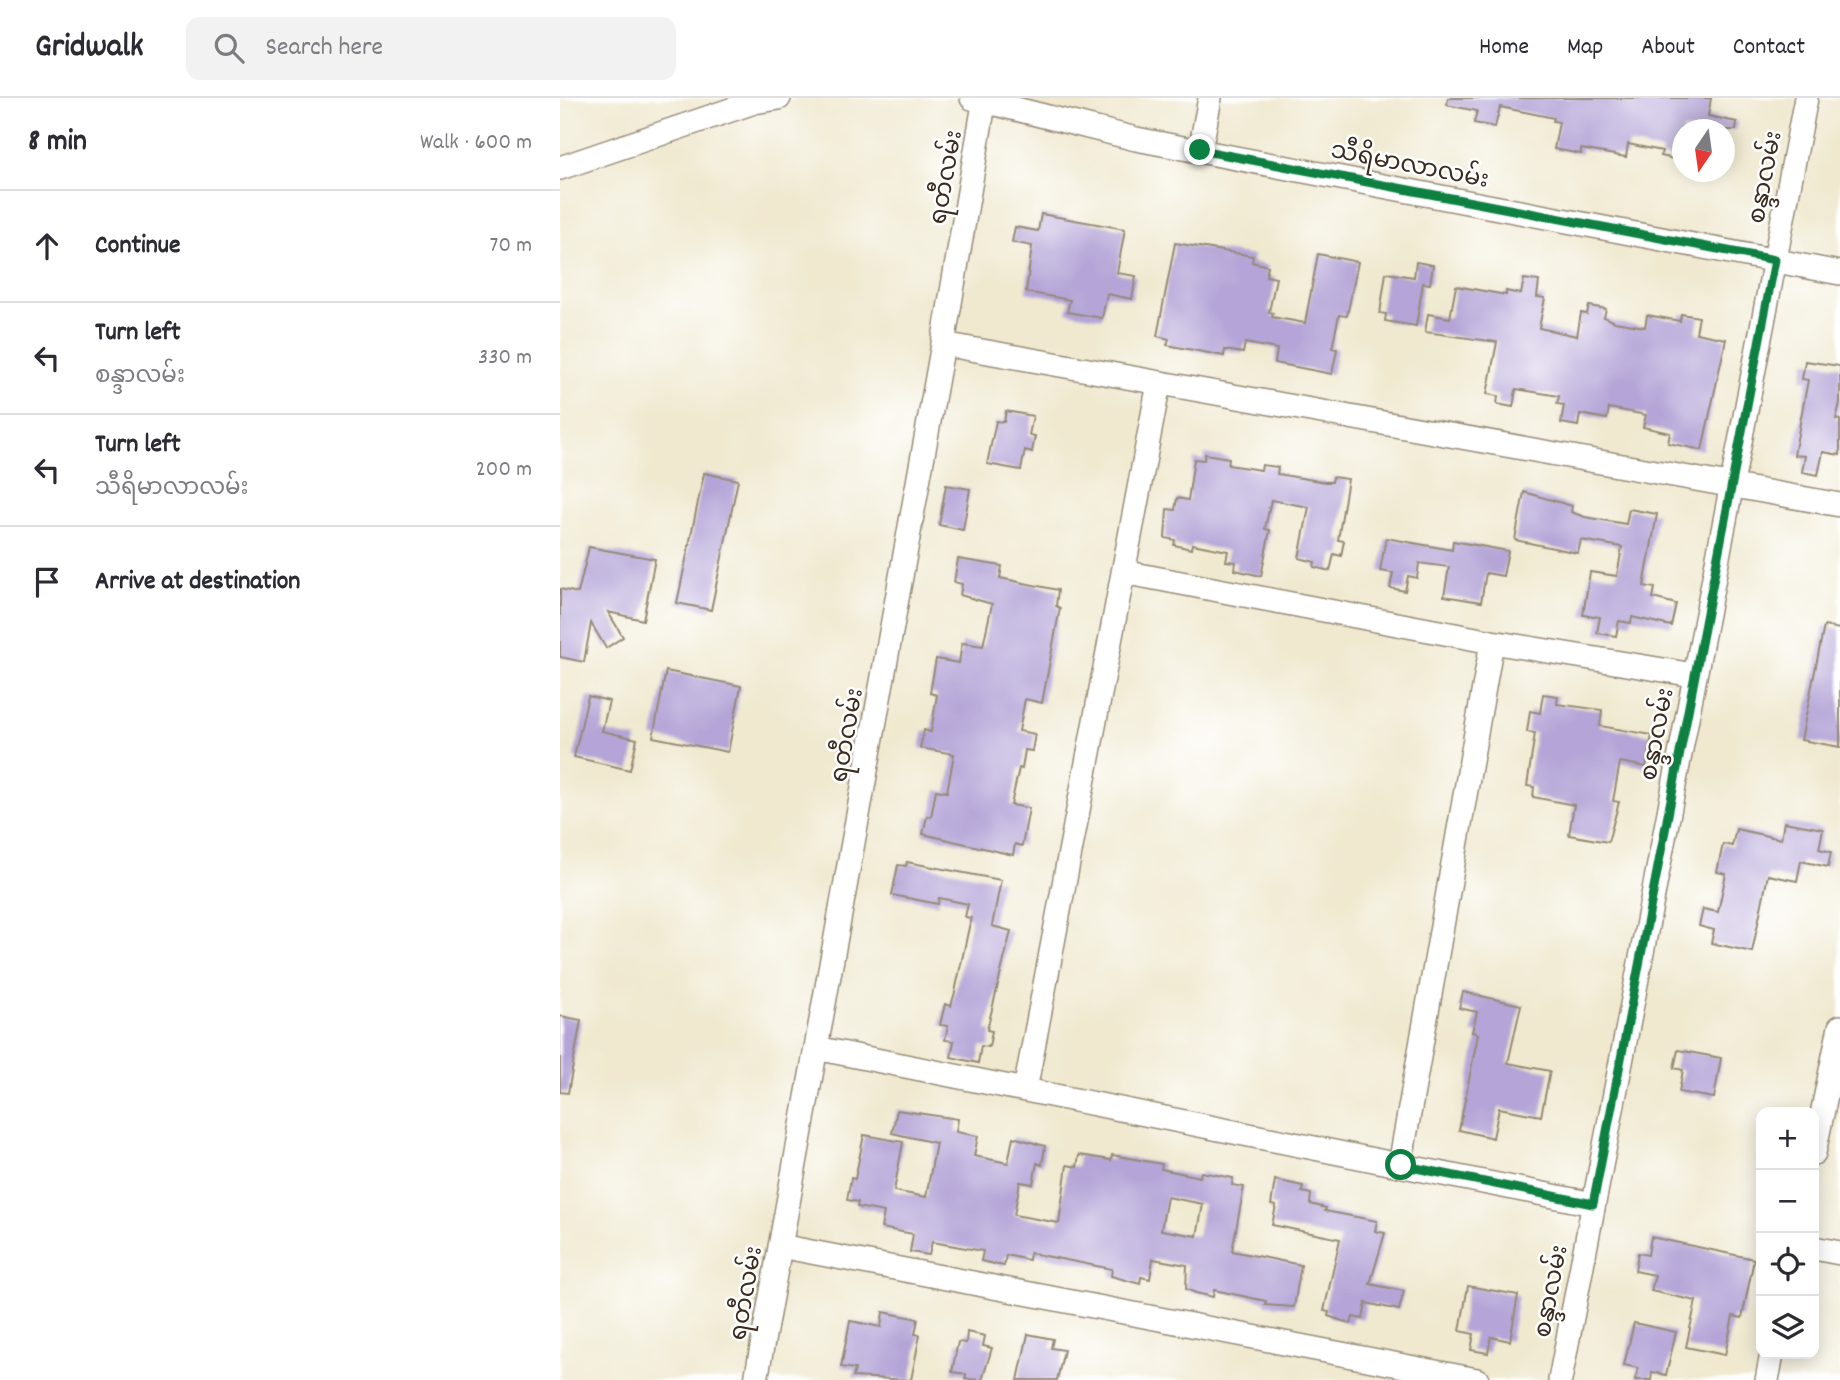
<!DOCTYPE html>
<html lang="en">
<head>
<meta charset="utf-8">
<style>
	body { margin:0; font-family:Dekko,"Noto Sans Myanmar",sans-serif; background:#f2f2f3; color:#2b2b33 }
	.controls { position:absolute; right:21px; bottom:21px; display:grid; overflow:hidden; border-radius:14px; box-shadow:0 4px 18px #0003 }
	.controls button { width:63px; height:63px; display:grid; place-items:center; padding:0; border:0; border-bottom:2px solid #e1e1e2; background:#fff; color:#2b2b33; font:35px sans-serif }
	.compass { position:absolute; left:1112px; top:21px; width:63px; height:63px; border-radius:50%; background:#fff; box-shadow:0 4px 18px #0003; rotate:193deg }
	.stop { position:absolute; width:21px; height:21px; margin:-16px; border:5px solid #0b8043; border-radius:50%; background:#fff }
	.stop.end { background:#0b8043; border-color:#fff; box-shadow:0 2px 7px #0008 }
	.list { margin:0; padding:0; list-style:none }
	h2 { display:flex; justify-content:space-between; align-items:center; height:91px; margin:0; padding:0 28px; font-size:30px }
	h2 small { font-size:23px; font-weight:400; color:#7c7c81 }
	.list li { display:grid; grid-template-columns:46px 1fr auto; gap:21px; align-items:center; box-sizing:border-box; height:112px; padding:0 28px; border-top:2px solid #e1e1e2 }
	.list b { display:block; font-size:26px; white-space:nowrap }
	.list p { margin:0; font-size:23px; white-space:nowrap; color:#7c7c81 }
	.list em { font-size:23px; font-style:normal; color:#7c7c81 }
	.icon { flex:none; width:38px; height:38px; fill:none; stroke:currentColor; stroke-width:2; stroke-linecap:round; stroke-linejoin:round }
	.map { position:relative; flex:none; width:1280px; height:1282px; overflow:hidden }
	header { display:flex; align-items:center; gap:42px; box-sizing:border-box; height:98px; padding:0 35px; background:#fff; border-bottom:2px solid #e1e1e2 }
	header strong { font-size:33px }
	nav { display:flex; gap:38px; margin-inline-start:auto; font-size:24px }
	.search { width:490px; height:63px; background:#f2f2f3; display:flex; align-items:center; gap:18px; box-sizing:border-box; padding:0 24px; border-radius:14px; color:#7c7c81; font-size:26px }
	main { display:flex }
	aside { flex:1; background:#fff }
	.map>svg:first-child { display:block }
	.building { fill:#b4a4d7; fill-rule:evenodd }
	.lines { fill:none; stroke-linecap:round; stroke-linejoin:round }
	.minor-casing { stroke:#968a77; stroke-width:26 }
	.minor { stroke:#fff; stroke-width:23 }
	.route { stroke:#0b8043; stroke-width:9 }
	.labels { text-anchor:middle; stroke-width:5; stroke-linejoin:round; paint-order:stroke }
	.street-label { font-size:24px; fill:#3b2a1e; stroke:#fff }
</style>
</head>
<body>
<header>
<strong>Gridwalk</strong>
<div class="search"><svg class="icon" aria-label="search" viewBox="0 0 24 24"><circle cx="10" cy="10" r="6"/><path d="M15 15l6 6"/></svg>Search here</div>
<nav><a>Home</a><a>Map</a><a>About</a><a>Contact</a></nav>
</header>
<main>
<aside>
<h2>8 min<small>Walk · 600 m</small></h2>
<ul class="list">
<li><svg class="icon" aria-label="ahead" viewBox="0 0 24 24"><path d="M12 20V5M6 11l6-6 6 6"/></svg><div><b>Continue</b></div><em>70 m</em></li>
<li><svg class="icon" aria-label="left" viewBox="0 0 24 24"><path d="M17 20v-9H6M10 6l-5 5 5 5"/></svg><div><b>Turn left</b><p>စန္ဒာလမ်း</p></div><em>330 m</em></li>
<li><svg class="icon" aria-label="left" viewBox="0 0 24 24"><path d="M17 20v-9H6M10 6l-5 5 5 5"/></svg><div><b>Turn left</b><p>သီရိမာလာလမ်း</p></div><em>200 m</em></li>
<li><svg class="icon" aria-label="arrive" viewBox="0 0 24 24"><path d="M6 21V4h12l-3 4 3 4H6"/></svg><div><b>Arrive at destination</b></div></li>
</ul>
</aside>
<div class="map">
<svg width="1280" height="1282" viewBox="0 0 1280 1282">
	<rect width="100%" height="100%" fill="#fff"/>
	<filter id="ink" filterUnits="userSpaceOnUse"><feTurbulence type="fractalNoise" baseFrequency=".0143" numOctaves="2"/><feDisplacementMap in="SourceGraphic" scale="14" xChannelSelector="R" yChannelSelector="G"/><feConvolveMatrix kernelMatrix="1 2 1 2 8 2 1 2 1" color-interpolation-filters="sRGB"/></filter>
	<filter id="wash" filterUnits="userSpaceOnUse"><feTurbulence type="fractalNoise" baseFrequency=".00686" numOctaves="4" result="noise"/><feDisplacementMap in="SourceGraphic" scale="28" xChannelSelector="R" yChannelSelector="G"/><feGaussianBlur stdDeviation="1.57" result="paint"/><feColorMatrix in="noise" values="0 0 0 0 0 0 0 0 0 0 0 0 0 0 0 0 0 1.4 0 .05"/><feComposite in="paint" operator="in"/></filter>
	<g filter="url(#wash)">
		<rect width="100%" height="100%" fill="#f0e9d0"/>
		<g id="blocks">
			<!-- building -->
			<path class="building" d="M 888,0 L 1151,0 L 1148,18 L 1177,24 L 1176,32 L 1123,32 L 1118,62 L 1101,58 L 1102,53 L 1068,46 L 1066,59 L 1021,51 L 1021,56 L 994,51 L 999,24 L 993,23 L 994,20 L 940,9 L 935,29 L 914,25 L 917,13 L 887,7 Z
				M 481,116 L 565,131 L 557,175 L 576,178 L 572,201 L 547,196 L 542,220 L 507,214 L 510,202 L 466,194 L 472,148 L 452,144 L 455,129 L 478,133 Z
				M 615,145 L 693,158 L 692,164 L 708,168 L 706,178 L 716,180 L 709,214 L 713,215 L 712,219 L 745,225 L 758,156 L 798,164 L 787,218 L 779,217 L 772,250 L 777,251 L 772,276 L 715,265 L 717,251 L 685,245 L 683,255 L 665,252 L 664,258 L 607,247 L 609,241 L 597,238 Z
				M 856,164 L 873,167 L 870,186 L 863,185 L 856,228 L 825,223 L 826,216 L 820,215 L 826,175 L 854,179 Z
				M 964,181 L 979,183 L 977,199 L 985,200 L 979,230 L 1017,238 L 1021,215 L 1027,216 L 1029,208 L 1046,211 L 1044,219 L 1055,224 L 1085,229 L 1087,217 L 1120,223 L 1121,216 L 1139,219 L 1136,235 L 1166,241 L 1142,352 L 1108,345 L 1110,335 L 1083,329 L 1086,317 L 1049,310 L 1047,321 L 1020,316 L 1018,328 L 1001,325 L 1004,307 L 997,306 L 999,298 L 956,291 L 953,309 L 937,306 L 938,298 L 927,296 L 937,244 L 865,234 L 868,216 L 890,220 L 896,188 L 946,197 L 946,193 L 961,196 Z
				M 1245,263 L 1280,268 L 1280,305 L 1276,321 L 1280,322 L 1280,357 L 1263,354 L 1258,377 L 1242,374 L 1245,358 L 1234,357 L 1248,282 L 1242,281 Z
				M 446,313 L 473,318 L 469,337 L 475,338 L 472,354 L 465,352 L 461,372 L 427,366 L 436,323 L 444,324 Z
				M 645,356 L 669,360 L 668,367 L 701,372 L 702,367 L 718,369 L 717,376 L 765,384 L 772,384 L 773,379 L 788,381 L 778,442 L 784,443 L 781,458 L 774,456 L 770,473 L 754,469 L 755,464 L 739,460 L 749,409 L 711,402 L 705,431 L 710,432 L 701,478 L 675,472 L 676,464 L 666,463 L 668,453 L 632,446 L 631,451 L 614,447 L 615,442 L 605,440 L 607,411 L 615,412 L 617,400 L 628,402 L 634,361 L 644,362 Z
				M 144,375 L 178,382 L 151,512 L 117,505 Z
				M 386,387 L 410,391 L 403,432 L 379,427 Z
				M 964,394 L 1012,408 L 1011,414 L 1025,419 L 1066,426 L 1069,411 L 1097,416 L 1084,488 L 1095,490 L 1093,500 L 1116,506 L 1111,528 L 1072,519 L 1071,525 L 1059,523 L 1056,538 L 1037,535 L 1040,519 L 1023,517 L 1030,474 L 1057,478 L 1062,449 L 1021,442 L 1018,455 L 955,442 Z
				M 826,440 L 892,452 L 893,443 L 948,453 L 943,478 L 926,475 L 921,504 L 884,498 L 889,469 L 859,465 L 857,480 L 848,478 L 845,493 L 830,490 L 833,475 L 820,473 Z
				M 29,449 L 95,461 L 83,522 L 48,514 L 63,539 L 46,550 L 31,525 L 24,564 L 0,559 L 0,491 L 18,495 Z
				M 398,461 L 442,468 L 440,480 L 498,492 L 496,508 L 500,510 L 482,605 L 465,601 L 459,633 L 475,636 L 472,653 L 465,652 L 462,671 L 459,670 L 451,707 L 469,710 L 462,748 L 455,746 L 453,757 L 363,736 L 367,718 L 371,719 L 376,692 L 387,694 L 394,656 L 360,650 L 364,632 L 371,634 L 377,597 L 370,595 L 376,561 L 399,565 L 402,545 L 423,548 L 432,506 L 400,497 L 402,486 L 394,484 Z
				M 1264,528 L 1280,531 L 1280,649 L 1241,642 Z
				M 106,573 L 181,588 L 168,654 L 93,639 Z
				M 983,596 L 998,598 L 997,606 L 1042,612 L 1040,628 L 1092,637 L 1086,669 L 1060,664 L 1053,703 L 1059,704 L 1048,744 L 1009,737 L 1014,707 L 973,699 L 974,689 L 967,688 L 974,642 L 975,635 L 967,634 L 970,613 L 980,615 Z
				M 28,598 L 49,603 L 42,633 L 77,641 L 70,672 L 14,659 Z
				M 1224,724 L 1263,731 L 1259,751 L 1271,754 L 1268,769 L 1241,763 L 1237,783 L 1208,777 L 1192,854 L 1151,845 L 1154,832 L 1139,828 L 1143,811 L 1158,814 L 1166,776 L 1157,774 L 1163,746 L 1172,748 L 1176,731 L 1221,741 Z
				M 347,764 L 441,782 L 432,828 L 451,833 L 427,932 L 432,933 L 429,949 L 421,948 L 418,965 L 391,959 L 394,943 L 385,942 L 388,928 L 380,927 L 385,906 L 391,908 L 395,894 L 411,820 L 405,819 L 408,806 L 379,800 L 378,806 L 332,797 L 338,767 L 346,768 Z
				M 903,894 L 961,907 L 948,965 L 990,973 L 981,1018 L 939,1010 L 933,1040 L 899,1032 L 918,936 L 912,934 L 917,914 L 899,910 Z
				M 0,918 L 21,922 L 8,995 L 0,994 Z
				M 1118,952 L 1161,960 L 1154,1000 L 1119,994 L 1123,972 L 1114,970 Z
				M 337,1012 L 398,1021 L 396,1034 L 418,1038 L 414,1058 L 448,1065 L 453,1039 L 485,1048 L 482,1067 L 477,1065 L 473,1086 L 460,1084 L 454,1117 L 499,1125 L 507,1067 L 517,1069 L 519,1057 L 551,1062 L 552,1057 L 602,1066 L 601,1071 L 640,1079 L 641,1074 L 673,1080 L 672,1087 L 684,1089 L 672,1153 L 741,1167 L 734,1209 L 705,1207 L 706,1203 L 654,1192 L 653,1199 L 636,1195 L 626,1191 L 627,1167 L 593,1161 L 590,1181 L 581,1179 L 580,1186 L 551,1178 L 552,1171 L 470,1155 L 469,1162 L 446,1157 L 444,1168 L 421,1163 L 423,1153 L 372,1144 L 369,1157 L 350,1154 L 353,1136 L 321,1130 L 324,1114 L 297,1109 L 298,1104 L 287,1102 L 291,1080 L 295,1081 L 304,1037 L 343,1044 L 334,1093 L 366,1099 L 376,1045 L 332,1035 ZM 607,1099 L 643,1106 L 637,1138 L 601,1132 Z
				M 715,1082 L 743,1088 L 742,1094 L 751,1096 L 750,1106 L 766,1110 L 765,1113 L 817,1123 L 815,1133 L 825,1135 L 810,1186 L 844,1193 L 839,1212 L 806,1205 L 803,1221 L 793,1219 L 791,1226 L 768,1218 L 769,1214 L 764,1213 L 780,1141 L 712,1127 L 716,1108 L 711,1107 Z
				M 1091,1139 L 1194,1161 L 1182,1220 L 1173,1218 L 1165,1257 L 1126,1249 L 1136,1203 L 1091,1193 L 1095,1177 L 1075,1173 L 1078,1155 L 1088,1157 Z
				M 908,1188 L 958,1197 L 950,1243 L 931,1239 L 928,1255 L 911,1252 L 914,1236 L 900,1233 Z
				M 323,1214 L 358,1221 L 355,1236 L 360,1237 L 351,1282 L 293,1279 L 295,1271 L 281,1269 L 290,1223 L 321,1229 Z
				M 1074,1225 L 1116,1234 L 1106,1277 L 1092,1274 L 1091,1282 L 1075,1282 L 1078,1270 L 1064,1267 Z
				M 407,1234 L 425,1238 L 423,1248 L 432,1250 L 422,1282 L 405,1281 L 406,1276 L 392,1274 L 398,1244 L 406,1245 Z
				M 468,1236 L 493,1241 L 491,1250 L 504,1252 L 497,1282 L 458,1282 Z"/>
		</g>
	</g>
	<g filter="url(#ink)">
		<use href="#blocks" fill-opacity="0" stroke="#968a77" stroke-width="2"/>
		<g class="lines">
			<defs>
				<path id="minor" d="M 412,0 L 576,41 L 1280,175
					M 640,53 L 650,0
					M 0,70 L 194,4 L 219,0
					M 383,246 L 1280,407
					M 563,474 L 932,544 L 1134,577
					M 256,950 L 1033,1106
					M 465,992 L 599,285
					M 1254,1055 L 1280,929
					M 840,1067 L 932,544
					M 220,1148 L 917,1282
					M 1254,1150 L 1280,1155
					M 196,1282 L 383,246 L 425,0
					M 1000,1282 L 1246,0
					M 1207,1282 L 1212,1256"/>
			</defs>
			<!-- minor casing -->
			<use href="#minor" class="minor-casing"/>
			<!-- minor -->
			<use href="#minor" class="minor"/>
		</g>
	</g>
	<g class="lines" filter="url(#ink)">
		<!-- route -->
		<path class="route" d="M 640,52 L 1215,162 L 1033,1106 L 841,1067"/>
	</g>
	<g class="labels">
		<!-- street labels -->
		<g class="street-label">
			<text transform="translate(850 66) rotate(11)" y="8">သီရိမာလာလမ်း</text>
			<text transform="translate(385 79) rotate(-80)" y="8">ရတီလမ်း</text>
			<text transform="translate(1204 79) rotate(-79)" y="8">စန္ဒာလမ်း</text>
			<text transform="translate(1096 636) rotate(-79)" y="8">စန္ဒာလမ်း</text>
			<text transform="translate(286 637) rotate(-80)" y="8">ရတီလမ်း</text>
			<text transform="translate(990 1193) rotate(-79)" y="8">စန္ဒာလမ်း</text>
			<text transform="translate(185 1195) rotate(-80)" y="8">ရတီလမ်း</text>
		</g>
	</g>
</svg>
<div class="controls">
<button>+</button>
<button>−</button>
<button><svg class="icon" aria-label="locate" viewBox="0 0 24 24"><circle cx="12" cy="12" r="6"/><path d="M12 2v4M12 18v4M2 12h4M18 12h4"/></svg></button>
<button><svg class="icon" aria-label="layers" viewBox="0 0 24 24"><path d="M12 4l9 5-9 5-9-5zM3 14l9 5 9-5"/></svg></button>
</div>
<svg class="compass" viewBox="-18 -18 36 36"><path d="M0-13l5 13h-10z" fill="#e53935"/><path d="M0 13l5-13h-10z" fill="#7c7c81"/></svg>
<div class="stop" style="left:841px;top:1067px"></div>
<div class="stop end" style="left:640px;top:52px"></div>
</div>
</main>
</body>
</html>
